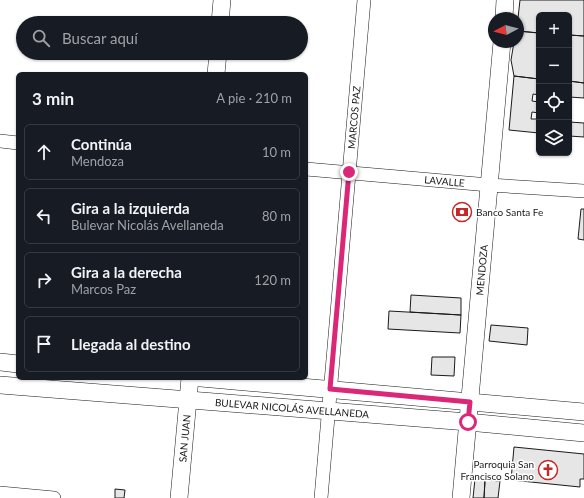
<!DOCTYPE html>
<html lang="es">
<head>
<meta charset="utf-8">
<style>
	body { margin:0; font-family:Lato,sans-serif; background:#242831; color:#f1f3f6 }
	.controls { position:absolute; right:12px; top:12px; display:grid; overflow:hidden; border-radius:6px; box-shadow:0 1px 3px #0004 }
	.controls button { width:36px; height:36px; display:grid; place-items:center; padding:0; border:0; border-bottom:1px solid #363941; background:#171b24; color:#f1f3f6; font:20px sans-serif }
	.compass { position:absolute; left:488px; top:12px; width:36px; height:36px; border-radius:50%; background:#171b24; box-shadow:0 1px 3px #0004; rotate:263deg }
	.stop { position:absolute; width:12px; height:12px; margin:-9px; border:3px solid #db2777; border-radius:50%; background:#fff }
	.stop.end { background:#db2777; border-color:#fff; box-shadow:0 1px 4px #0008 }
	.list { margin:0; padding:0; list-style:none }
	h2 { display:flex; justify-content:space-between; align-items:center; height:52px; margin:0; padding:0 16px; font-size:17px }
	h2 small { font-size:13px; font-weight:400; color:#9ea1a6 }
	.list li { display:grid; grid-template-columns:26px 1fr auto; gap:12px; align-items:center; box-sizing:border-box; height:56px; margin:0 8px 8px; padding:0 8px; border:1px solid #363941; border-radius:6px }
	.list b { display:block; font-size:15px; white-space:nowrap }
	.list p { margin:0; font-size:13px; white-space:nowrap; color:#9ea1a6 }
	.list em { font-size:13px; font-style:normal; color:#9ea1a6 }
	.icon { flex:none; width:22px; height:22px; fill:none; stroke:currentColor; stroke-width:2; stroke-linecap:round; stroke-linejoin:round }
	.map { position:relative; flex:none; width:584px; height:498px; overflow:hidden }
	.search { position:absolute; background:#171b24; box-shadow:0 1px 3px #0004; left:16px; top:16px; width:292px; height:44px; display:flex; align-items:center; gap:10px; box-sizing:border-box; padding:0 14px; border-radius:22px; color:#9ea1a6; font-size:15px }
	.panel { position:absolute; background:#171b24; box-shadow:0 1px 3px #0004; left:16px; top:72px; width:292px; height:308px; border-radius:6px }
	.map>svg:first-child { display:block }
	.building { fill:#e6e6e6; stroke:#1a1a1a }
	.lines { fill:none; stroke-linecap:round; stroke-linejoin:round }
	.minor-casing { stroke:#1a1a1a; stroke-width:14 }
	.major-casing { stroke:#1a1a1a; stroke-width:18 }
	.minor { stroke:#fff; stroke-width:13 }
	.major { stroke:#fff; stroke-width:17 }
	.route { stroke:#db2777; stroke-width:5 }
	.labels { text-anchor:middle; stroke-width:3; stroke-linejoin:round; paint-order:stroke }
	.street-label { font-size:10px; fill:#1a1a1a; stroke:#fff }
	.poi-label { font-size:10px; fill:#1a1a1a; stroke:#fff; text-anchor:start }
</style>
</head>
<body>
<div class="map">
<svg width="584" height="498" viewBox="0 0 584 498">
	<rect width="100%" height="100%" fill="#fff"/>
	<!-- building -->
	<path class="building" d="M 520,0 L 584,0 L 584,36 L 569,35 L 569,15 L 539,15 L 539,33 L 518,31 L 518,18 Z
		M 518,31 L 539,33 L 539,79 L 514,76 L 511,60 L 514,42 L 518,42 Z
		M 569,35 L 584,36 L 584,83 L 569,81 Z
		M 514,76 L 539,79 L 539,95 L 533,94 L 532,101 L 539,102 L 539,113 L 532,112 L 531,119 L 539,119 L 539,133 L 509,130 Z
		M 569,81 L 584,83 L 584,98 L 569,97 Z
		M 569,122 L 584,123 L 584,137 L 569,136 Z
		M 581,209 L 584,209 L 584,240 L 578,239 Z
		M 411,295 L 461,298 L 461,315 L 410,312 Z
		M 389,311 L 461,315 L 460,333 L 388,329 Z
		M 491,325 L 528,328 L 527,345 L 489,341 Z
		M 432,357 L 455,357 L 454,376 L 431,375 Z
		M 514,447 L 584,454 L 584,479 L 580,479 L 580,487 L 511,480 Z
		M 475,479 L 485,480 L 484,498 L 473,498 Z
		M 485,480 L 500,481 L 498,498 L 484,498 Z
		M 115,489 L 125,490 L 124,498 L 115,498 Z"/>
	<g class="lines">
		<defs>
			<g id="minor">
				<path d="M 0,141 L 18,143"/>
				<path id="s1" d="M 306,169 L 489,185 L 584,191"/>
				<path d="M 0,493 L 54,498"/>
				<path id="s2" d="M 321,498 L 364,0"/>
			</g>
			<g id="major">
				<path d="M 504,18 L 505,0"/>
				<path d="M 220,23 L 222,0"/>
				<path d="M 216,74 L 218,53"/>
				<path d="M 0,362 L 18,364"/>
				<path d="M 201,378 L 584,412"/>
				<path id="s3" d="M 0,385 L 468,422 L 584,433"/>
				<path id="s4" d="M 179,498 L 190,378"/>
				<path id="s5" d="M 461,498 L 502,42"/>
			</g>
		</defs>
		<!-- minor casing -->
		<use href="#minor" class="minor-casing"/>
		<!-- major casing -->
		<use href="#major" class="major-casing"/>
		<!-- minor -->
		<use href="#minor" class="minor"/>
		<!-- major -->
		<use href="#major" class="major"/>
	</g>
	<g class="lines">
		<!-- route -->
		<path class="route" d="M 349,172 L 330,389 L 470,402 L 468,422"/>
	</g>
	<!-- icons -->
	<defs>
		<symbol id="bank-ring" viewBox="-11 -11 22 22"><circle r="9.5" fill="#fff" stroke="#c62828" stroke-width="1.5"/><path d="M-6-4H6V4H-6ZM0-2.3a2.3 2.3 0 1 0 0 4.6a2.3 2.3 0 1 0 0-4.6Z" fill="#c62828"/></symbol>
		<symbol id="church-ring" viewBox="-11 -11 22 22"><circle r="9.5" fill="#fff" stroke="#c62828" stroke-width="1.5"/><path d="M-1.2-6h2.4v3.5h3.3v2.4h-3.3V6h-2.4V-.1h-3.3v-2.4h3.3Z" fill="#c62828"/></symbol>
	</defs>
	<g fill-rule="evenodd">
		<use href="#bank-ring" x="451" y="201" width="22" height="22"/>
		<use href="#church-ring" x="537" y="459" width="22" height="22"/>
	</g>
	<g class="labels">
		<!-- street labels -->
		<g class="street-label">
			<text dy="4" stroke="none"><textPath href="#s2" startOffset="382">MARCOS PAZ</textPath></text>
			<text dy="4" stroke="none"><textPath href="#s1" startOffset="139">LAVALLE</textPath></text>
			<text dy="4" stroke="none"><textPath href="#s5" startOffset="229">MENDOZA</textPath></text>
			<text dy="4" stroke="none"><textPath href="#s3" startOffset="293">BULEVAR NICOLÁS AVELLANEDA</textPath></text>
			<text dy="4" stroke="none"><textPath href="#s4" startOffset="60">SAN JUAN</textPath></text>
		</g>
		<!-- poi labels -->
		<g class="poi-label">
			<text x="476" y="216">Banco Santa Fe</text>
			<text x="534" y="468" text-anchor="end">Parroquia San<tspan x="534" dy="12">Francisco Solano</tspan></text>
		</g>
	</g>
</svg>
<div class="controls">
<button>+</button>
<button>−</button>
<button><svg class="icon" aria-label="locate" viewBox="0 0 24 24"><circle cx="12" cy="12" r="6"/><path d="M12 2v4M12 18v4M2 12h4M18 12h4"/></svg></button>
<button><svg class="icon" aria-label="layers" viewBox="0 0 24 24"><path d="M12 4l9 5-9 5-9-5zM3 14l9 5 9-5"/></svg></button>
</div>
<svg class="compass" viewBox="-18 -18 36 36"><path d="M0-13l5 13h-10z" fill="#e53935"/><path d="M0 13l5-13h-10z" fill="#9ea1a6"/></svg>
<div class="stop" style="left:468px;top:422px"></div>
<div class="stop end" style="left:349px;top:172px"></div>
<div class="search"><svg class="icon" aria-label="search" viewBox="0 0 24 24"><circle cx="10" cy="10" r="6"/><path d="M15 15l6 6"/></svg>Buscar aquí</div>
<section class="panel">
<h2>3 min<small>A pie · 210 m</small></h2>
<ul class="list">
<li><svg class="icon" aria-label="ahead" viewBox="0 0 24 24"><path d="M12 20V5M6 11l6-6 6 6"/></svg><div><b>Continúa</b><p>Mendoza</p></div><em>10 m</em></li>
<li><svg class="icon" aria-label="left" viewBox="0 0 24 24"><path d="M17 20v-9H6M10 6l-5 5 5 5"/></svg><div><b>Gira a la izquierda</b><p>Bulevar Nicolás Avellaneda</p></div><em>80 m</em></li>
<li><svg class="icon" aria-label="right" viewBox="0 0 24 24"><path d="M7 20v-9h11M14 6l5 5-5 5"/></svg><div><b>Gira a la derecha</b><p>Marcos Paz</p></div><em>120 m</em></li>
<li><svg class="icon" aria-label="arrive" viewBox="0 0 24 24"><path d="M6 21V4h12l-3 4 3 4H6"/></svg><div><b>Llegada al destino</b></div></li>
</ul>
</section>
</div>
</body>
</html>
